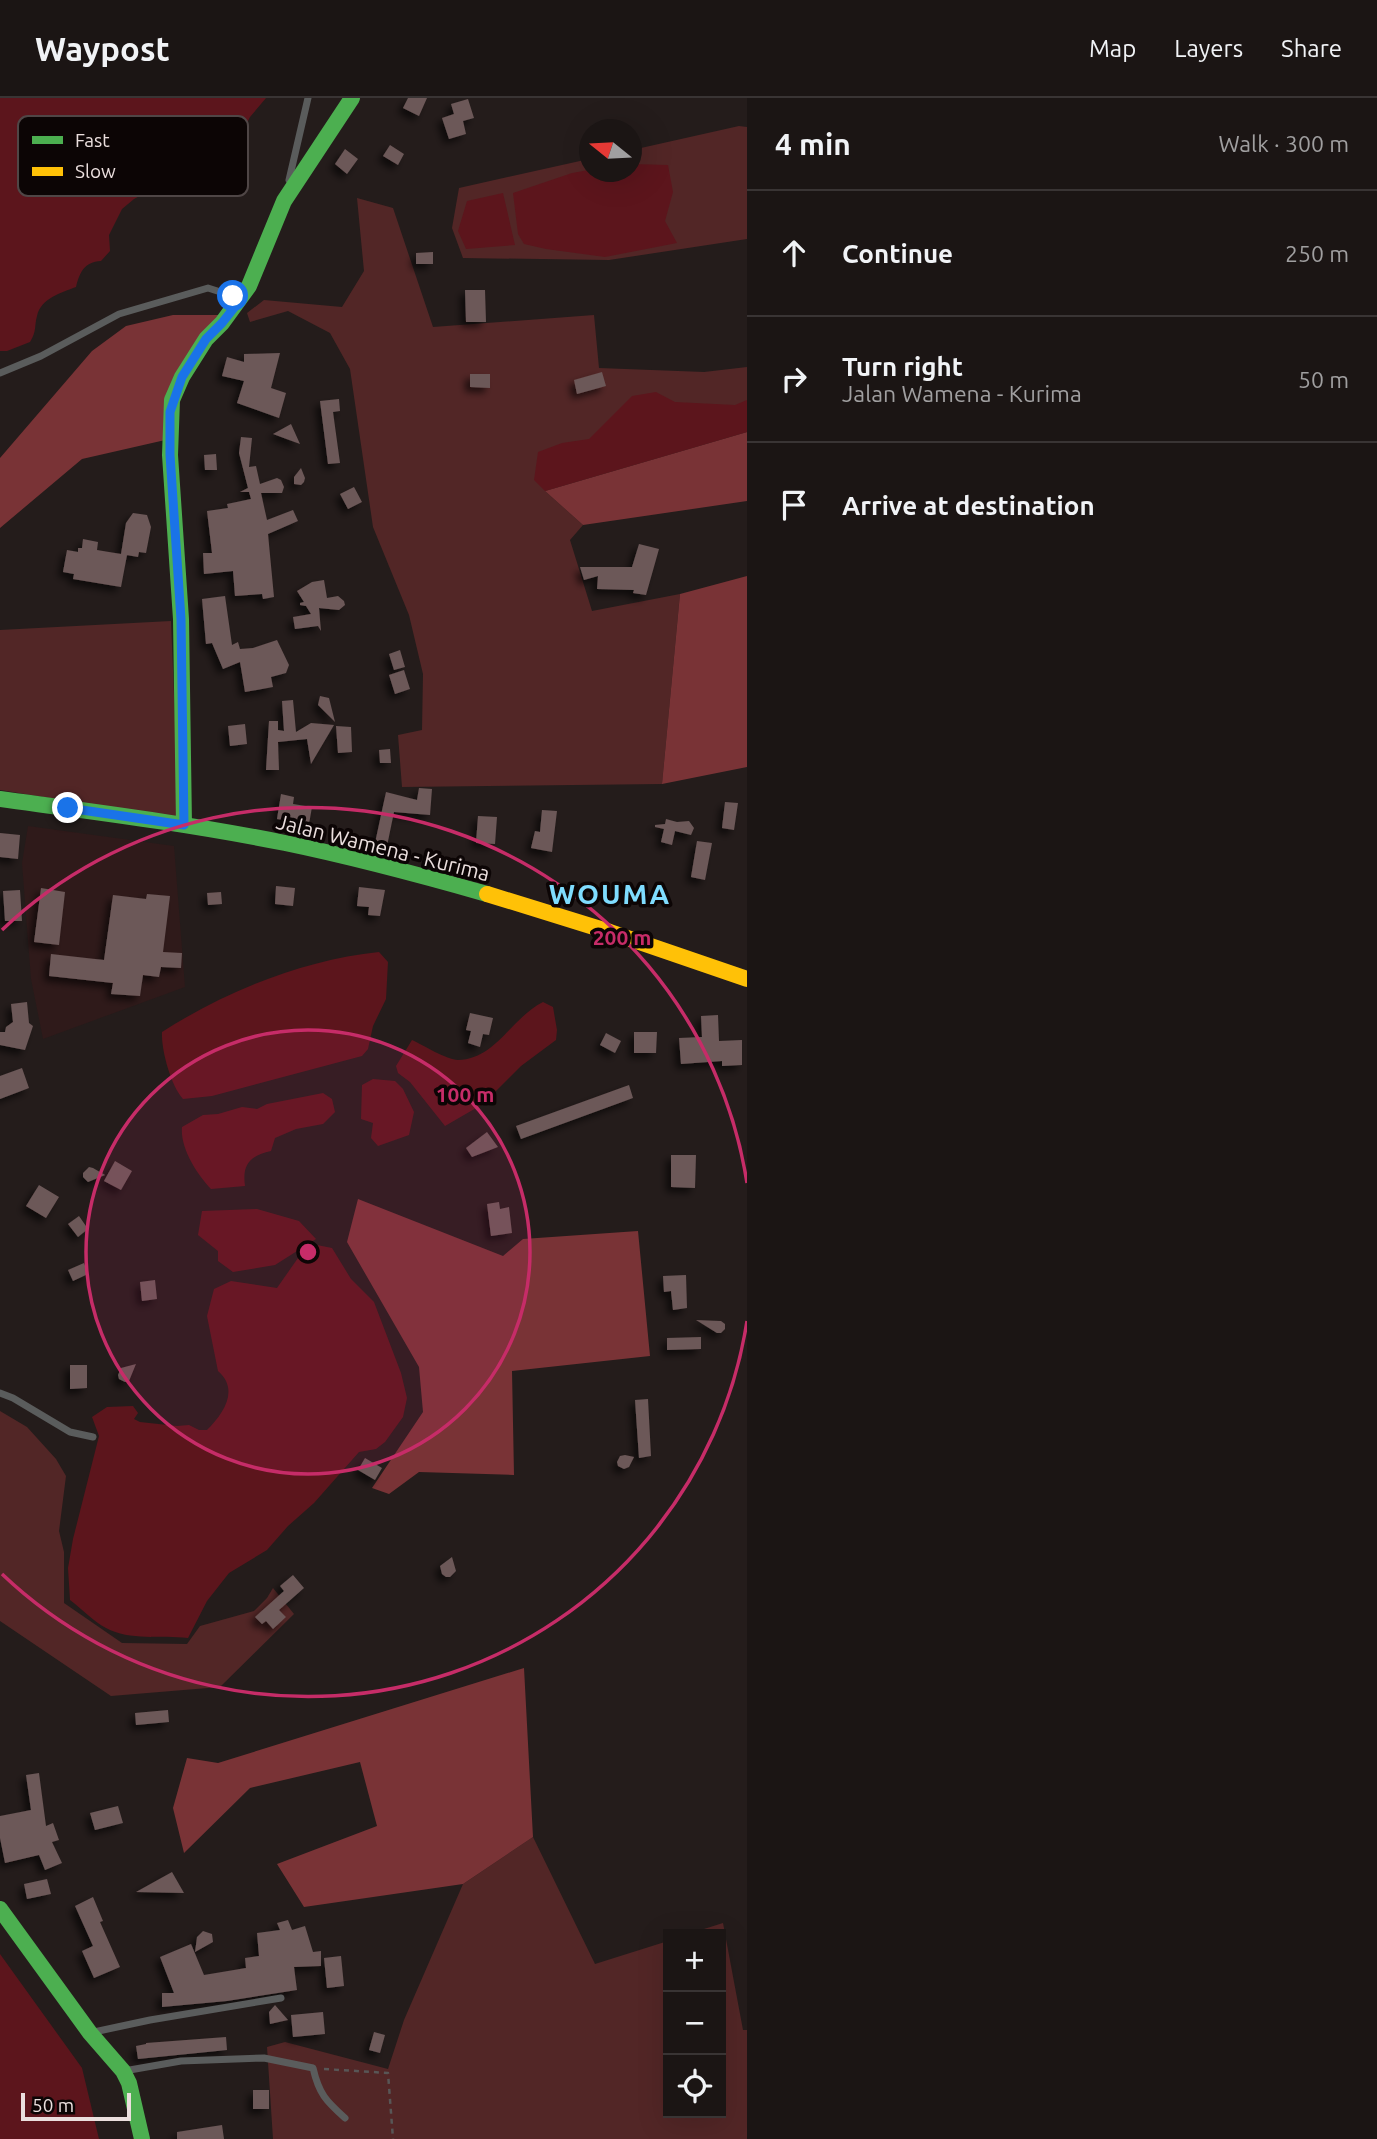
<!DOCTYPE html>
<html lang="en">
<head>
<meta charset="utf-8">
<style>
	body { margin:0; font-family:Ubuntu,sans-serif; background:#282222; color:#f1f3f6 }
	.controls { position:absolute; right:21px; bottom:21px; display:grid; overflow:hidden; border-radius:0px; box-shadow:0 7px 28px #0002 }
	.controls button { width:63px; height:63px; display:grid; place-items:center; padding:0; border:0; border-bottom:2px solid #393434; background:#1b1514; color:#f1f3f6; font:35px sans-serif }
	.compass { position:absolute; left:579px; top:21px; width:63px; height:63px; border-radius:50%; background:#1b1514; box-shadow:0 7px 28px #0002; rotate:288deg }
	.scale { position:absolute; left:21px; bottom:18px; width:110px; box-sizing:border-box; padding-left:7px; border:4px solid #ebdfde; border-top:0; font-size:19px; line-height:24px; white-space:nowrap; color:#ebdfde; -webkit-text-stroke:5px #0c0505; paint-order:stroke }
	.stop { position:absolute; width:21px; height:21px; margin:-16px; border:5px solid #1a73e8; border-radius:50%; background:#fff }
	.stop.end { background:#1a73e8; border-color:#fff; box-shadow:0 2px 7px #0008 }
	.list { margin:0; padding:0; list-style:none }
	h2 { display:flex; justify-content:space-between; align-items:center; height:91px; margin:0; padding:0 28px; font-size:30px }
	h2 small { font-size:23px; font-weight:400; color:#a09fa0 }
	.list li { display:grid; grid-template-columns:46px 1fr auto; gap:21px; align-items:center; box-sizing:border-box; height:126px; padding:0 28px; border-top:2px solid #393434 }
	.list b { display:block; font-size:26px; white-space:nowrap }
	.list p { margin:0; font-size:23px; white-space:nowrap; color:#a09fa0 }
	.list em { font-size:23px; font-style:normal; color:#a09fa0 }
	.icon { flex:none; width:38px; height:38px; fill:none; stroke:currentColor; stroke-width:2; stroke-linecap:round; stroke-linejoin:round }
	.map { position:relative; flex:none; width:747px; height:2041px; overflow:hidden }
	header { display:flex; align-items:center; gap:42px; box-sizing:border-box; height:98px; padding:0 35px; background:#1b1514; border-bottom:2px solid #393434 }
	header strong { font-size:33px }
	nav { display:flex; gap:38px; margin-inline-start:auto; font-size:24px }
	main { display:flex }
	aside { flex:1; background:#1b1514 }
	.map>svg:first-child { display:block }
	.built { fill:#2f1a1a }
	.green { fill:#522626 }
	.forest { fill:#793336 }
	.water { fill:#5c151c }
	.building { fill:#6c5858; filter:url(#shadow) }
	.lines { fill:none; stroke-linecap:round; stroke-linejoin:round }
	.path { stroke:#585656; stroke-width:2.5; stroke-dasharray:5 5; stroke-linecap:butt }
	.lane { stroke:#5a5c5c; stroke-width:7 }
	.fast { stroke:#4caf50; stroke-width:16 }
	.slow { stroke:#ffc107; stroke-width:16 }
	.route { stroke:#1a73e8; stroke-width:9 }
	.ring { fill:none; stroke:#c62c68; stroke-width:3.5 }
	.labels { text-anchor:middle; stroke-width:7; stroke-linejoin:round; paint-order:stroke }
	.street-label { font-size:21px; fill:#ebdfde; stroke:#0c0505 }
	.district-label { font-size:28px; font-weight:bold; letter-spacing:2px; fill:#7fdcfe; stroke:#0c0505 }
	.key { fill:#0c0505; stroke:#4f4646; stroke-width:2 }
	.key-label { font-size:19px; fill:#ebdfde }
	.centre { fill:#c62c68; stroke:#0c0505; stroke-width:3.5 }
	.ring-label { font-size:21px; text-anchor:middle; font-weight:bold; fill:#c62c68; stroke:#0c0505; stroke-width:7; stroke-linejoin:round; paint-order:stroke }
</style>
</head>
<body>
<header>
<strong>Waypost</strong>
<nav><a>Map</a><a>Layers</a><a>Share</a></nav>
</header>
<main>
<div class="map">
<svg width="747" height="2041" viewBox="0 0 747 2041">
	<defs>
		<filter id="shadow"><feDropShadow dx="-5" dy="5" stdDeviation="3.5" flood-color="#0009"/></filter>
	</defs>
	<rect width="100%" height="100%" fill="#241c1b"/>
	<!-- built -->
	<path class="built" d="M 28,728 L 174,748 L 185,889 L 43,941 L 31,881 L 22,765 Z"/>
	<!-- green -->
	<path class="green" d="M 739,28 L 747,29 L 747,141 L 609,162 L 463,160 L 452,130 L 459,90 L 589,61 L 590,74 L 632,74 L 632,52 Z
		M 357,100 L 393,110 L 433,229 L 594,217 L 599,270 L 704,274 L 747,269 L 747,334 L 545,393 L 583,427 L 570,442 L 592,513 L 680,496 L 662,686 L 402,689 L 398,637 L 422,632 L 423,576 L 409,517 L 373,429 L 350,271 L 330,235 L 288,213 L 250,224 L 247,215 L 264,202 L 342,209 L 364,173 Z
		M 171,523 L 179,721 L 0,692 L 0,532 Z
		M 0,1313 L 27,1329 L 56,1361 L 66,1378 L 59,1433 L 64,1454 L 64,1505 L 122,1545 L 187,1546 L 200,1528 L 254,1513 L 267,1500 L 273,1490 L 294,1516 L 220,1589 L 111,1598 L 0,1523 Z
		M 533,1739 L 595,1866 L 668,1843 L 668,2015 L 721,2015 L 721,1836 L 688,1836 L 723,1825 L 743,1932 L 747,1932 L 747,2041 L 273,2041 L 267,1949 L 285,1944 L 388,1971 L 404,1922 L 463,1786 Z"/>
	<!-- forest -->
	<path class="forest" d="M 173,217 L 221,217 L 173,296 L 174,340 L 82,361 L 0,430 L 0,360 L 92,253 L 126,228 Z
		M 747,334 L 747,403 L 583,427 L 545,393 Z
		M 747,478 L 747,669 L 662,686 L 680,496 Z
		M 358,1101 L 503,1158 L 523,1141 L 638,1133 L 650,1258 L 512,1273 L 514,1377 L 419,1374 L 389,1396 L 372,1390 L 423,1314 L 419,1269 L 347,1144 Z
		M 524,1570 L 533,1739 L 463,1786 L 304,1809 L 277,1766 L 377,1728 L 360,1664 L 250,1690 L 184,1755 L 173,1710 L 187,1660 L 218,1665 Z"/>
	<!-- water -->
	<path class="water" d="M 0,0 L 266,0 L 250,19 L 222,74 L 194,96 L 183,98 L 147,94 L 134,101 L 122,111 L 109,137 L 110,153 L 101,163 C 84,164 80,174 76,189 C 61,195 41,200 37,218 C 34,229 37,232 30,244 L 7,253 L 0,253 Z
		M 632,66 L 668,67 L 673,94 L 665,123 L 677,145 L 605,159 L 546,151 L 524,146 L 518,136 L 513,95 L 572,75 L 589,72 L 632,74 Z
		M 503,95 L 515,147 L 466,151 L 458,133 L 467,103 Z
		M 656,294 L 675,304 L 735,307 L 747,302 L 747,334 L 545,393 L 534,382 L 538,354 L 562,345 L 589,341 L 632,298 Z
		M 379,854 L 388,864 L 386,901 L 373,928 L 368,951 L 362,958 L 212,998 L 183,1001 C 171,988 161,952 162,934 C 226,893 303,862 379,854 Z
		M 543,904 L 553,909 L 557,932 L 556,942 L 521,968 L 483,1006 L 445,1028 L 410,984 L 398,975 L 396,968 L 412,942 C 423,947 447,962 458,962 C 496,961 511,920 543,904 Z
		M 373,981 L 395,983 L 403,991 L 414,1014 L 409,1037 L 378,1048 L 371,1040 L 373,1025 L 361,1021 L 362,987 Z
		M 323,995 L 332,1001 L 335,1014 L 323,1026 L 296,1031 L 275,1040 L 271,1053 C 250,1058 242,1066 245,1088 L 211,1091 C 197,1076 180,1050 182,1029 L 203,1017 L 218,1016 L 242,1009 L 257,1011 L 267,1006 Z
		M 257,1111 L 299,1123 L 316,1141 L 275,1167 L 233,1174 L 218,1163 L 218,1153 L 198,1137 L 202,1113 Z
		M 317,1147 L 332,1150 L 351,1181 L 374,1204 L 401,1275 L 407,1300 L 403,1319 L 385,1344 L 376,1351 L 359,1354 L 314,1405 L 288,1428 L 267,1452 L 229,1475 L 207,1503 L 188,1540 C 161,1537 130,1543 106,1530 C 93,1523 82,1511 70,1502 L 68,1470 L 73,1441 L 99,1338 L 92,1319 L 107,1309 L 133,1308 L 138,1315 L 134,1321 L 140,1324 L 177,1328 L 189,1327 L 199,1332 L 207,1332 C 223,1316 240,1292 218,1273 L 207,1218 L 214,1191 L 231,1183 L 277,1190 L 298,1160 Z
		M 0,1856 L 82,1970 L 99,2041 L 0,2041 Z"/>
	<!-- building -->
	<path class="building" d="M 408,0 L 427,0 L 419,18 L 403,10 Z
		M 468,1 L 474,20 L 463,23 L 466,36 L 449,41 L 442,20 L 454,16 L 451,6 Z
		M 390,47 L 404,56 L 398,67 L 383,58 Z
		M 345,51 L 358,61 L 347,76 L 335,66 Z
		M 433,154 L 433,166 L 416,166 L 416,155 Z
		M 465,192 L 485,192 L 486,224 L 466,224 Z
		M 280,255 L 271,290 L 286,295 L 279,320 L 237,305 L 244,283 L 222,278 L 227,259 L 244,264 L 244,256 Z
		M 602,274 L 606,288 L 577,296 L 574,282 Z
		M 470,276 L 490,276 L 490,290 L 470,289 Z
		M 339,301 L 340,313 L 333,314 L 340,365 L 328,366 L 320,303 Z
		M 291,326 L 300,346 L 273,336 Z
		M 241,339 L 252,340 L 249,369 L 256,368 L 260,386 L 277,380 L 281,382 L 284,389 L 282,395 L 261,395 L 267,422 L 293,412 L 298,423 L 268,436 L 274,499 L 263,501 L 262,496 L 235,498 L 233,473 L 204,476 L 203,455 L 212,455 L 207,413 L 228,410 L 227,406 L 251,401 L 249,394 L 240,394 L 248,390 L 239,355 Z
		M 216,356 L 217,372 L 205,372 L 204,357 Z
		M 301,370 L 305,380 L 304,384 L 301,387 L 294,386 L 294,379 Z
		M 354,389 L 362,404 L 348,411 L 340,396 Z
		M 133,415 L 147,417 L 151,429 L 146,455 L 139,454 L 138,459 L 121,456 L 126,425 Z
		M 83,441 L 98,444 L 97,452 L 127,457 L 121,489 L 73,481 L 74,476 L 63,474 L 67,452 L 78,454 L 78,450 L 82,450 Z
		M 639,446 L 659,451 L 646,497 L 633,495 L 634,492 L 597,491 L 598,478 L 584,482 L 580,469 L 632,469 Z
		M 324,482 L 327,500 L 338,498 L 344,503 L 345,507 L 339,512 L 319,510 L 321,533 L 318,528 L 295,531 L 293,519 L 311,516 L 306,508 L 300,507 L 300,505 L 304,504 L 297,493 L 312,484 Z
		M 225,498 L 232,547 L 238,544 L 240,551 L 253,550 L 277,542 L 289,567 L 286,575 L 271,579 L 273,589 L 245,594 L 240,564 L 223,571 L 212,545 L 206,546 L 202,501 Z
		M 400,552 L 405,569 L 394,572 L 389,556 Z
		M 404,572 L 410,591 L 395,596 L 389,577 Z
		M 320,598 L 329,600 L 335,624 L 318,607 Z
		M 293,602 L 296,634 L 311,625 L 334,627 L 311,666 L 307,641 L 278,644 L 279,672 L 266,672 L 269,623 L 278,623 L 278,632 L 284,633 L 282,603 Z
		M 245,626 L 247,646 L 230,648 L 228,628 Z
		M 336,628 L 351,629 L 352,654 L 338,655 Z
		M 390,651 L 391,665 L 380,665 L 379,652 Z
		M 419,690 L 432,691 L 430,717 L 394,714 L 387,748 L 375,745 L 386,694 L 417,702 Z
		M 281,696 L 294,699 L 293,706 L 312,709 L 309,726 L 277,721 Z
		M 725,704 L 738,705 L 734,732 L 722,730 Z
		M 542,712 L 557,713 L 552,754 L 531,750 L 535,733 L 540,734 Z
		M 478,718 L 497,719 L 495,746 L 476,745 Z
		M 666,721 L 677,724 L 689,723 L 694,730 L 691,737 L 675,733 L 672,747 L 661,744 L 664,731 L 655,729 L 655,727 L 665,726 Z
		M 0,735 L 20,737 L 18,761 L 0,759 Z
		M 697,743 L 712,745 L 705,782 L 691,779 Z
		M 276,788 L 295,790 L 293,808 L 275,806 Z
		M 359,789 L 385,792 L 380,818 L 368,817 L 369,809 L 357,808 Z
		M 41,790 L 65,794 L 59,847 L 34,844 Z
		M 20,792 L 22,823 L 5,823 L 3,793 Z
		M 221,794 L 222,806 L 208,807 L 207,795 Z
		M 147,796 L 170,798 L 163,854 L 182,855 L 181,870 L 161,869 L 159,879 L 143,877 L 140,898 L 111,896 L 113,885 L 49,878 L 51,856 L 104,862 L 113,797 L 146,801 Z
		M 27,904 L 29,925 L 33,928 L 25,952 L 0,947 L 0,934 L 5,934 L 6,929 L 13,924 L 11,906 Z
		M 470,915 L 493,920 L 489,937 L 483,936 L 480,949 L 468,945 L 471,933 L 466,932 Z
		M 718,917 L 719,943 L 742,942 L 742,967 L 722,968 L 722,963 L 681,966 L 679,940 L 702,939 L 701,918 Z
		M 634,934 L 657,934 L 656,955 L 634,955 Z
		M 606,935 L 621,943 L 615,955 L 600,947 Z
		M 22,970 L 29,990 L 0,1001 L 0,978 Z
		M 629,987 L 633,1000 L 521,1041 L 516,1028 Z
		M 487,1034 L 498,1049 L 472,1059 L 466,1050 Z
		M 671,1057 L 696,1057 L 695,1090 L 671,1089 Z
		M 115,1063 L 132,1073 L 121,1092 L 104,1083 Z
		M 89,1069 L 93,1070 L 105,1077 L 88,1084 L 83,1079 L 83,1075 Z
		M 39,1087 L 59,1099 L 46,1120 L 26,1108 Z
		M 499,1104 L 500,1111 L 509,1109 L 512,1135 L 491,1138 L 487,1106 Z
		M 79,1118 L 88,1131 L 78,1139 L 68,1126 Z
		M 84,1165 L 88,1176 L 73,1183 L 68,1172 Z
		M 686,1177 L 687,1210 L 673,1212 L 671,1193 L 664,1194 L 663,1178 Z
		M 155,1182 L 157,1201 L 142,1203 L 140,1184 Z
		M 696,1222 L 721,1223 L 725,1226 L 725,1231 L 721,1235 L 717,1235 Z
		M 701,1239 L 701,1251 L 667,1252 L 667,1240 Z
		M 136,1266 L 129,1283 L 125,1284 L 119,1281 L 118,1277 L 121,1270 Z
		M 70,1267 L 87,1267 L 87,1290 L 70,1291 Z
		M 648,1301 L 651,1358 L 639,1360 L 635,1302 Z
		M 625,1357 L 634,1359 L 629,1369 L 624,1371 L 618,1368 L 617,1364 L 620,1358 Z
		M 365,1360 L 382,1370 L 375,1382 L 358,1372 Z
		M 452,1459 L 456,1473 L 450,1479 L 446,1479 L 442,1476 L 440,1468 Z
		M 293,1477 L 304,1490 L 279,1512 L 286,1519 L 273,1531 L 266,1523 L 262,1526 L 255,1519 L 284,1493 L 280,1488 Z
		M 168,1612 L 169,1624 L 136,1627 L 135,1615 Z
		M 39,1675 L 46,1728 L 53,1725 L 59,1742 L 52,1744 L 62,1765 L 45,1772 L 39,1757 L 5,1765 L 0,1740 L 0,1718 L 31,1712 L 26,1677 Z
		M 118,1708 L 123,1725 L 95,1732 L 90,1715 Z
		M 172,1774 L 184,1795 L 136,1794 Z
		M 47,1781 L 51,1796 L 27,1801 L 24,1786 Z
		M 93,1799 L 103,1823 L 100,1824 L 120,1869 L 94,1880 L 82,1853 L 93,1848 L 75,1808 Z
		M 288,1822 L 292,1832 L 305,1828 L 313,1854 L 321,1853 L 321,1868 L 294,1869 L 297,1892 L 227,1903 L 162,1909 L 162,1895 L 174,1895 L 160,1859 L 191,1846 L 204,1877 L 246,1870 L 245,1860 L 259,1858 L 257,1835 L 280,1832 L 277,1825 Z
		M 203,1833 L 212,1836 L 213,1844 L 195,1854 L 197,1839 Z
		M 341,1858 L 344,1888 L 327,1890 L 324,1860 Z
		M 275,1907 L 288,1922 L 270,1926 L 269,1914 Z
		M 323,1914 L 325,1936 L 293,1939 L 291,1917 Z
		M 374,1934 L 385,1937 L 380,1955 L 369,1952 Z
		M 226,1939 L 227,1952 L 138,1961 L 136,1948 L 146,1946 L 146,1945 Z
		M 253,1992 L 269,1992 L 269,2011 L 253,2011 Z
		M 222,2027 L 224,2041 L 177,2041 L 177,2034 Z"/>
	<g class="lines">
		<!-- path -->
		<path class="path" d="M 324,1971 L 388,1975 L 393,2041"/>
		<!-- lane -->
		<path class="lane" d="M 289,82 L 308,0
			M 0,275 L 41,258 L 119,216 L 208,190 L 233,198 L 235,203
			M 0,1295 L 13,1300 L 70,1334 L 93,1339
			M 94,1934 L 150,1922 L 281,1900
			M 124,1973 L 181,1963 L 264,1960 L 313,1970 C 319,1996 326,2003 345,2020"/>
		<!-- fast -->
		<path class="fast" d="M 0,701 C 95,714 191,726 285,745 C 353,759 420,777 487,796
			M 184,727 L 181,521 L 170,357 L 172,302 L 182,279 L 206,241 L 222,225 L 249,188 L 284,103 L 352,0
			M 0,1811 L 90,1935 L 123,1973 L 129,1985 L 142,2041"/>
		<!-- slow -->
		<path class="slow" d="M 487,796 L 610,834 L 747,881"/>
	</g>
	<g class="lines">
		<!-- route -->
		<path class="route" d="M 68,710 L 184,727 L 181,521 L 170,357 L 170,314 L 182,279 L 206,241 L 222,225 L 237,206 L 233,198"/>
	</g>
	<!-- distance rings -->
	<circle cx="308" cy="1154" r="222" fill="#c62c68" fill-opacity=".12"/>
	<g class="ring">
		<circle cx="308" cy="1154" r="222"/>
		<path d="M747 1223A444 444 0 0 1 2 1476M2 832A444 444 0 0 1 747 1085"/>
	</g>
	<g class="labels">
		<!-- street labels -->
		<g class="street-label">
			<text transform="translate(383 750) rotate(14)" y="7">Jalan Wamena - Kurima</text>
		</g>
		<!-- district labels -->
		<g class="district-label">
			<text x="610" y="806">WOUMA</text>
		</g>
	</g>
	<!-- legend -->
	<rect x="18" y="18" width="230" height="80" rx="10" class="key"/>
	<rect x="32" y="38" width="31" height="8" fill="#4caf50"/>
	<rect x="32" y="69" width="31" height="9" fill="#ffc107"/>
	<g class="key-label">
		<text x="75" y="49">Fast</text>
		<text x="75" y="80">Slow</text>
	</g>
	<circle cx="308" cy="1154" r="10" class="centre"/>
	<g class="ring-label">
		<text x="622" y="847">200 m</text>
		<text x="465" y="1004">100 m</text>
	</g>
</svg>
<div class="controls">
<button>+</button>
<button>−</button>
<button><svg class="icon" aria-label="locate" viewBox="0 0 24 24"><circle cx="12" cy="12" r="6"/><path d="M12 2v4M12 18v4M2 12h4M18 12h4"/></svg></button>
</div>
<svg class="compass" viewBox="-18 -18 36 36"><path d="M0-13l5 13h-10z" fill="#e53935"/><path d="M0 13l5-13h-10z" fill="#a09fa0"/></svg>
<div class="scale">50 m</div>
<div class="stop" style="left:233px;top:198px"></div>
<div class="stop end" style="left:68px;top:710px"></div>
</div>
<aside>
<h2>4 min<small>Walk · 300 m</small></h2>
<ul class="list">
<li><svg class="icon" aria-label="ahead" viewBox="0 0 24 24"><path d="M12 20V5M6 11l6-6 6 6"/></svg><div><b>Continue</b></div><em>250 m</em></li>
<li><svg class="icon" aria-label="right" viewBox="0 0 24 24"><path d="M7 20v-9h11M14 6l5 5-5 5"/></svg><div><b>Turn right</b><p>Jalan Wamena - Kurima</p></div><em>50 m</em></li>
<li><svg class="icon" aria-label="arrive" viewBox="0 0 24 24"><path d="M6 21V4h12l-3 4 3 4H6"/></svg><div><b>Arrive at destination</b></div></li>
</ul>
</aside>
</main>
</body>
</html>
